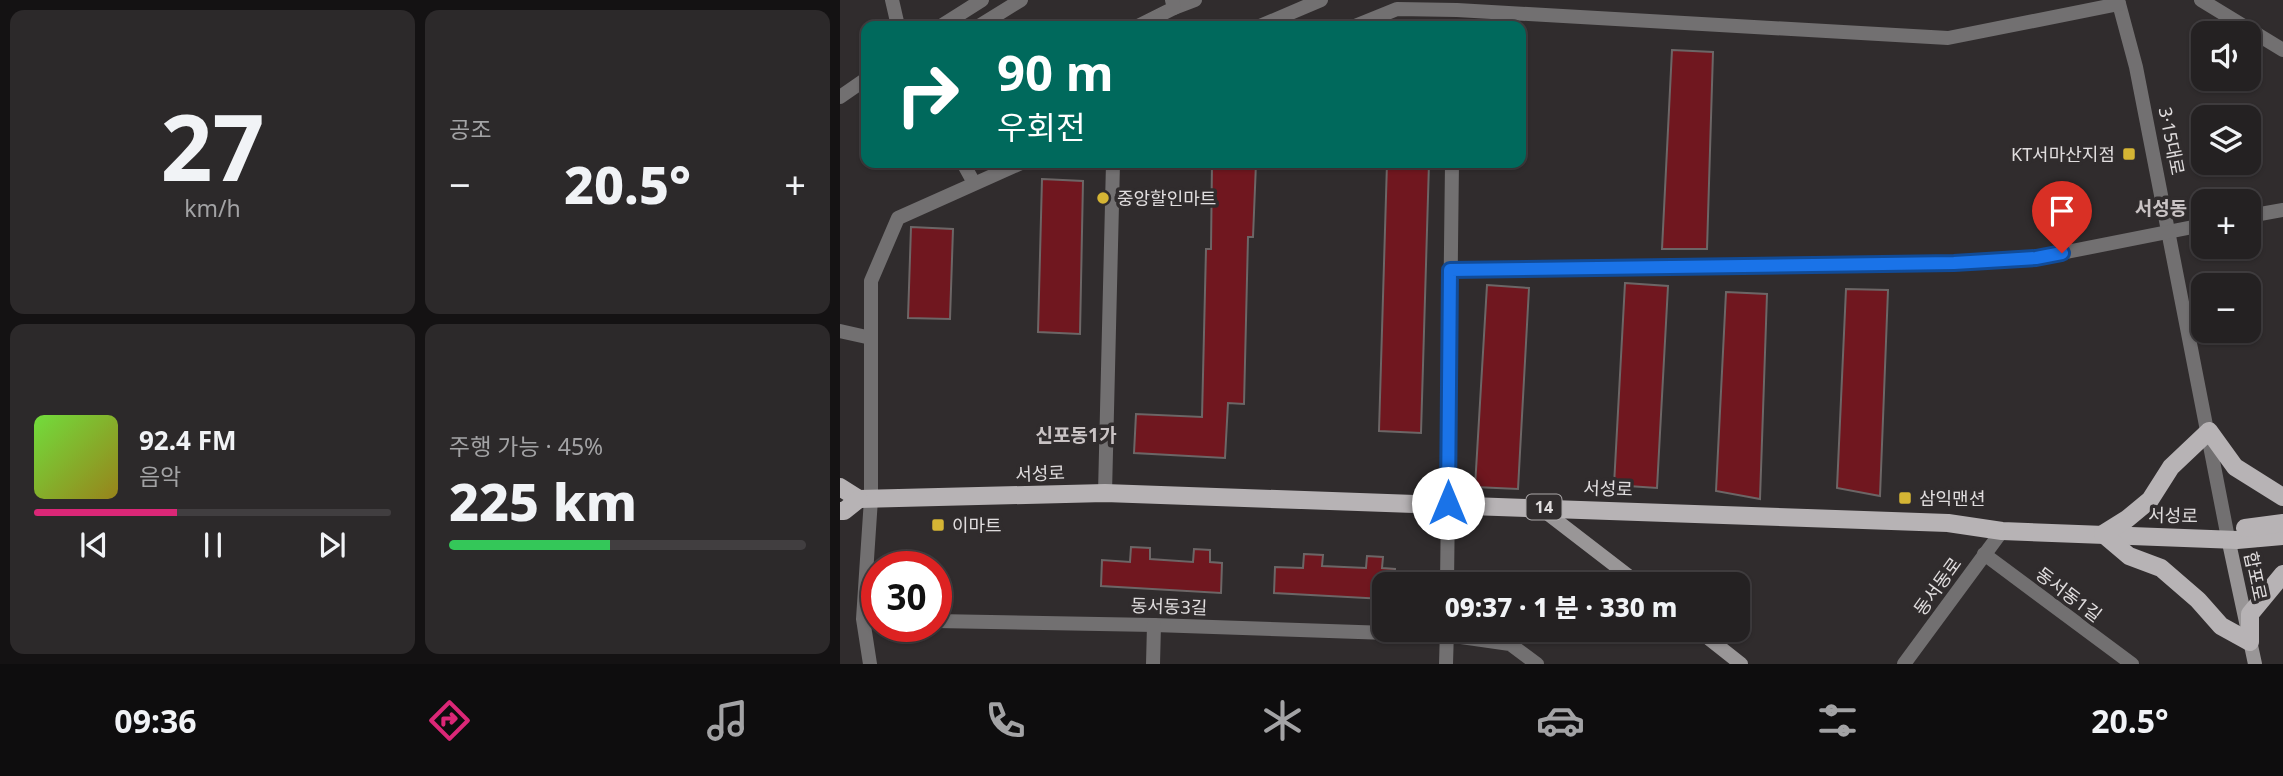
<!DOCTYPE html>
<html lang="ko">
<meta charset="utf-8">
<style>
body{margin:0;font-family:"Noto Sans","Noto Sans KR",sans-serif;background:#2c292a;color:#f1f3f6;height:100vh;display:flex;flex-direction:column;font-size:26px;white-space:nowrap}
*{box-sizing:border-box;margin:0}
p{font-size:23px;color:#a3a3a5}
.icon{flex:none;width:38px;height:38px;fill:none;stroke:currentColor;stroke-width:2;stroke-linecap:round;stroke-linejoin:round}
.map{position:relative;flex:1;overflow:hidden}
.details{display:flex;flex-direction:column;gap:10px;padding:10px;background:#141213;width:840px}
.details>*{flex:none}
.hud{position:absolute;left:21px;top:21px;width:665px;height:147px;border-radius:14px;box-shadow:0 2px 5px #0004,0 0 0 2px #413e40;background:#00695c;color:#fff;overflow:hidden}
.buttons{position:absolute;left:1351px;top:21px;display:grid;gap:14px}
.buttons a{display:grid;place-items:center;width:70px;height:70px;border-radius:14px;background:#242122;box-shadow:0 2px 5px #0004,0 0 0 2px #413e40;font-size:35px}
.speed{position:absolute;left:21px;top:551px;display:flex;gap:14px;font-size:35px;font-weight:700;text-align:center}
.speed>*{display:grid;place-content:center;width:91px;height:91px;border-radius:50%;background:#242122;box-shadow:0 2px 5px #0004,0 0 0 2px #413e40;line-height:1}
.speed .limit{border:10px solid #d22;background:#fff;color:#111}
.pin{position:absolute;display:grid;place-items:center;width:60px;height:60px;color:#fff;margin:-72px -30px;border-radius:50% 50% 50% 0;rotate:-45deg;box-shadow:0 0 7px #0007}
.pin .icon{rotate:45deg}
.me{position:absolute;width:77px;margin:-38px;rotate:0deg;stroke-linejoin:round;filter:drop-shadow(0 0 5px #0008)}
.turn{display:flex;align-items:center;gap:24px;height:147px;padding:0 21px;font-size:32px}
.turn .icon{width:91px;height:91px;stroke-width:2.5}
.turn b{display:block;font-size:49px;line-height:60px}
.big{font-size:52px;font-weight:800;line-height:1.1}
.details .tile{flex:1;display:flex;flex-direction:column;justify-content:center;gap:10px;min-width:0;padding:0 24px;border-radius:14px;background:#2c292a}
.details .dial{align-items:center;gap:0}
.dial b{font-size:91px;line-height:1}
.song{display:flex;align-items:center;gap:21px}
.cover{width:84px;height:84px;border-radius:10px;background:linear-gradient(135deg,hsl(100 70% 55%),hsl(50 70% 35%))}
.played{height:7px;border-radius:4px;background:linear-gradient(90deg,#db2777 40%,#413e40 40%)}
.keys{display:flex;justify-content:space-around;direction:ltr}
.heat{display:flex;justify-content:space-between;align-items:center;font-size:38px;direction:ltr}
.charge{height:10px;border-radius:5px;background:linear-gradient(90deg,#34c759 45%,#413e40 0)}
.details .tiles{flex:1;display:grid;gap:10px;grid-template-columns:repeat(2,1fr)}
.trip{position:absolute;left:532px;top:572px;width:378px;height:70px;border-radius:14px;background:#242122;box-shadow:0 2px 5px #0004,0 0 0 2px #413e40;font-weight:800;line-height:70px;text-align:center}
.menu{display:flex;height:112px;justify-content:space-around;align-items:center;background:#0e0d0e;color:#a3a3a5}
.menu .icon{width:49px;height:49px}
.menu .current{color:#db2777}
.menu b{font-size:32px;color:#f1f3f6}
main{display:flex;flex:1;min-height:0}
.map>svg:first-child{display:block}
</style>
<main>
<section class="details">
<div class="tiles">
<div class="tile dial"><b>27</b><p>km/h</p></div>
<div class="tile"><p>공조</p>
<div class="heat"><a>−</a><b class="big">20.5°</b><a>+</a></div>
</div>
<div class="tile">
<div class="song"><i class="cover"></i><div><b>92.4 FM</b><p>음악</p></div></div>
<div class="played"></div>
<div class="keys"><svg class="icon" aria-label="previous" viewBox="0 0 24 24"><path d="M18 5L8 12l10 7zM5 5v14"/></svg><svg class="icon" aria-label="pause" viewBox="0 0 24 24"><path d="M8 5v14M16 5v14"/></svg><svg class="icon" aria-label="next" viewBox="0 0 24 24"><path d="M6 5l10 7-10 7zM19 5v14"/></svg></div>
</div>
<div class="tile"><p>주행 가능 · 45%</p><b class="big">225 km</b><div class="charge"></div></div>
</div>
</section>
<div class="map">
<svg width="1443" height="664" viewBox="0 0 1443 664">
<rect width="100%" height="100%" fill="#302c2d"/>
<g fill="#70171f" stroke="#6c6666" stroke-width="2">
<path d="M 832,50 L 873,52 L 867,249 L 822,249 Z"/>
<path d="M 372,163 L 416,163 L 413,237 L 408,237 L 404,404 L 388,403 L 385,458 L 294,453 L 296,414 L 362,417 L 366,249 L 371,249 Z"/>
<path d="M 547,163 L 589,163 L 581,433 L 539,431 Z"/>
<path d="M 202,179 L 243,181 L 240,334 L 198,332 Z"/>
<path d="M 71,227 L 113,229 L 110,319 L 68,318 Z"/>
<path d="M 785,283 L 828,286 L 817,488 L 774,485 Z"/>
<path d="M 647,285 L 689,288 L 678,489 L 635,487 Z"/>
<path d="M 1006,289 L 1048,290 L 1040,496 L 997,488 Z"/>
<path d="M 886,292 L 927,294 L 920,499 L 876,491 Z"/>
<path d="M 291,547 L 310,548 L 310,559 L 353,562 L 354,549 L 370,550 L 370,562 L 382,563 L 381,593 L 261,586 L 262,560 L 290,562 Z"/>
<path d="M 464,554 L 483,555 L 482,566 L 526,568 L 527,556 L 543,557 L 542,568 L 555,569 L 554,584 L 544,584 L 544,599 L 434,593 L 435,567 L 463,568 Z"/>
</g>
<g fill="none" stroke-linecap="round" stroke-linejoin="round">
<g stroke="#727071" stroke-width="14">
<path d="M 52,0 L 58,26"/>
<path d="M 1278,0 L 1296,67 L 1388,538"/>
<path d="M 1361,0 L 1443,50"/>
<path d="M 334,8 L 355,0"/>
<path d="M 101,26 L 142,0"/>
<path d="M 139,26 L 181,0"/>
<path d="M 298,26 L 334,8 L 332,0"/>
<path d="M 420,26 L 481,0"/>
<path d="M 515,26 L 557,9 L 617,10 L 1108,38 L 1279,4"/>
<path d="M 0,97 L 26,79"/>
<path d="M 123,163 L 134,183"/>
<path d="M 1409,216 L 1443,210"/>
<path d="M 610,270 L 1113,263 L 1196,258 L 1363,225"/>
<path d="M 0,331 L 31,338"/>
<path d="M 265,493 L 273,163"/>
<path d="M 1144,554 L 1292,664"/>
<path d="M 607,584 L 612,163"/>
<path d="M 96,621 L 314,625 L 607,635 L 670,644 L 697,664"/>
<path d="M 30,664 L 23,619 L 31,499 L 31,281 L 58,218 L 181,163"/>
<path d="M 313,664 L 314,625"/>
<path d="M 606,664 L 607,630"/>
<path d="M 1064,664 L 1162,531"/>
</g>
<g stroke="#999697" stroke-width="14">
<path d="M 699,507 L 799,584"/>
<path d="M 1388,538 L 1415,664"/>
<path d="M 858,630 L 901,664"/>
</g>
<g stroke="#b7b3b5" stroke-width="18">
<path d="M 0,487 L 19,499 L 265,493 L 1108,523 L 1162,531 L 1397,540 L 1443,536"/>
<path d="M 1443,497 L 1395,467 L 1369,431 L 1331,467 L 1310,500 L 1287,519 L 1263,534 L 1289,556 L 1321,568 L 1358,600 L 1381,626 L 1410,642 L 1410,614 L 1443,574"/>
<path d="M 0,511 L 4,511 L 19,499"/>
<path d="M 1405,528 L 1443,523"/>
</g>
</g>
<g fill="none" stroke-linecap="round" stroke-linejoin="round">
<g stroke="#114b97" stroke-width="18">
<path id="route" d="M 608,503 L 610,270 L 1114,263 L 1196,258 L 1222,253"/>
</g>
<use href="#route" stroke="#1a73e8" stroke-width="12"/>
</g>
<g fill="#d5b534" stroke="#302c2d" stroke-width="2.5">
<rect x="1282" y="147" width="14" height="14" rx="3.5"/>
<circle cx="263" cy="198" r="7"/>
<rect x="1058" y="491" width="14" height="14" rx="3.5"/>
<rect x="91" y="518" width="14" height="14" rx="3.5"/>
</g>
<g text-anchor="middle" dominant-baseline="central" stroke-width="7" stroke-linejoin="round" paint-order="stroke">
<rect fill="#302c2d" stroke="#aba8a9" stroke-width="2" x="686.5" y="494.5" width="35" height="25" rx="5"/>
<g font-size="16" font-weight="bold" fill="#e0ddde">
<text x="704" y="507">14</text>
</g>
<g font-size="18" fill="#e0ddde" stroke="#302c2d">
<text transform="translate(1332 141) rotate(79)">3·15대로</text>
<text transform="translate(200 473) rotate(-2)">서성로</text>
<text transform="translate(768 488) rotate(2)">서성로</text>
<text transform="translate(1333 515) rotate(1)">서성로</text>
<text transform="translate(1416 576) rotate(78)">합포로</text>
<text transform="translate(1097 586) rotate(-54)">동서동로</text>
<text transform="translate(1229 594) rotate(37)">동서동1길</text>
<text transform="translate(329 606) rotate(2)">동서동3길</text>
</g>
<g font-size="18" fill="#e0ddde" stroke="#302c2d" text-anchor="start">
<text x="1275" y="154" text-anchor="end">KT서마산지점</text>
<text x="277" y="198">중앙할인마트</text>
<text x="1079" y="498">삼익맨션</text>
<text x="112" y="525">이마트</text>
</g>
<g font-size="19" font-weight="bold" fill="#c9c3c4" stroke="#302c2d">
<text x="1321" y="208">서성동</text>
<text x="236" y="435">신포동1가</text>
</g>
</g>
</svg>
<div class="buttons">
<a><svg class="icon" aria-label="sound" viewBox="0 0 24 24"><path d="M4 9h4l5-4v14l-5-4H4zM17 9q2 3 0 6"/></svg></a>
<a><svg class="icon" aria-label="layers" viewBox="0 0 24 24"><path d="M12 4l9 5-9 5-9-5zM3 14l9 5 9-5"/></svg></a>
<a>+</a>
<a>−</a>
</div>
<div class="speed"><div class="limit">30</div></div>
<div class="pin" style="left:1222px;top:253px;background:#d93025"><svg class="icon" aria-label="arrive" viewBox="0 0 24 24"><path d="M6 21V4h12l-3 4 3 4H6"/></svg></div>
<svg class="me" style="left:608px;top:503px" viewBox="-20 -20 40 40"><circle r="19" fill="#fff"/><path d="M0-13L10 11 0 6-10 11z" fill="#1a73e8"/></svg>
<div class="trip">09:37 · 1 분 · 330 m</div>
<div class="hud">
<div class="turn"><svg class="icon" aria-label="right" viewBox="0 0 24 24"><path d="M7 20v-9h11M14 6l5 5-5 5"/></svg><div><b>90 m</b>우회전</div></div>
</div>
</div>
</main>
<nav class="menu">
<b>09:36</b>
<svg class="icon current" aria-label="directions" viewBox="0 0 24 24"><path d="M12 3l9 9-9 9-9-9zM9 14v-3h6M13 9l2 2-2 2"/></svg>
<svg class="icon" aria-label="music" viewBox="0 0 24 24"><path d="M9 18V5l10-2v13"/><circle cx="6" cy="18" r="3"/><circle cx="16" cy="16" r="3"/></svg>
<svg class="icon" aria-label="phone" viewBox="0 0 24 24"><path d="M5 4h4l2 5-3 2q2 4 5 5l2-3 5 2v4C11 20 4 13 5 4z"/></svg>
<svg class="icon" aria-label="climate" viewBox="0 0 24 24"><path d="M12 3v18M4 7l16 10M4 17L20 7"/></svg>
<svg class="icon" aria-label="car" viewBox="0 0 24 24"><path d="M5 17H2v-5l4-1 3-4h7l3 4 3 1v5h-3M9 17h6M6 11h13"/><circle cx="7" cy="17" r="2"/><circle cx="17" cy="17" r="2"/></svg>
<svg class="icon" aria-label="filters" viewBox="0 0 24 24"><path d="M4 7h16M4 17h16"/><circle cx="9" cy="7" r="2"/><circle cx="15" cy="17" r="2"/></svg>
<b>20.5°</b>
</nav>
